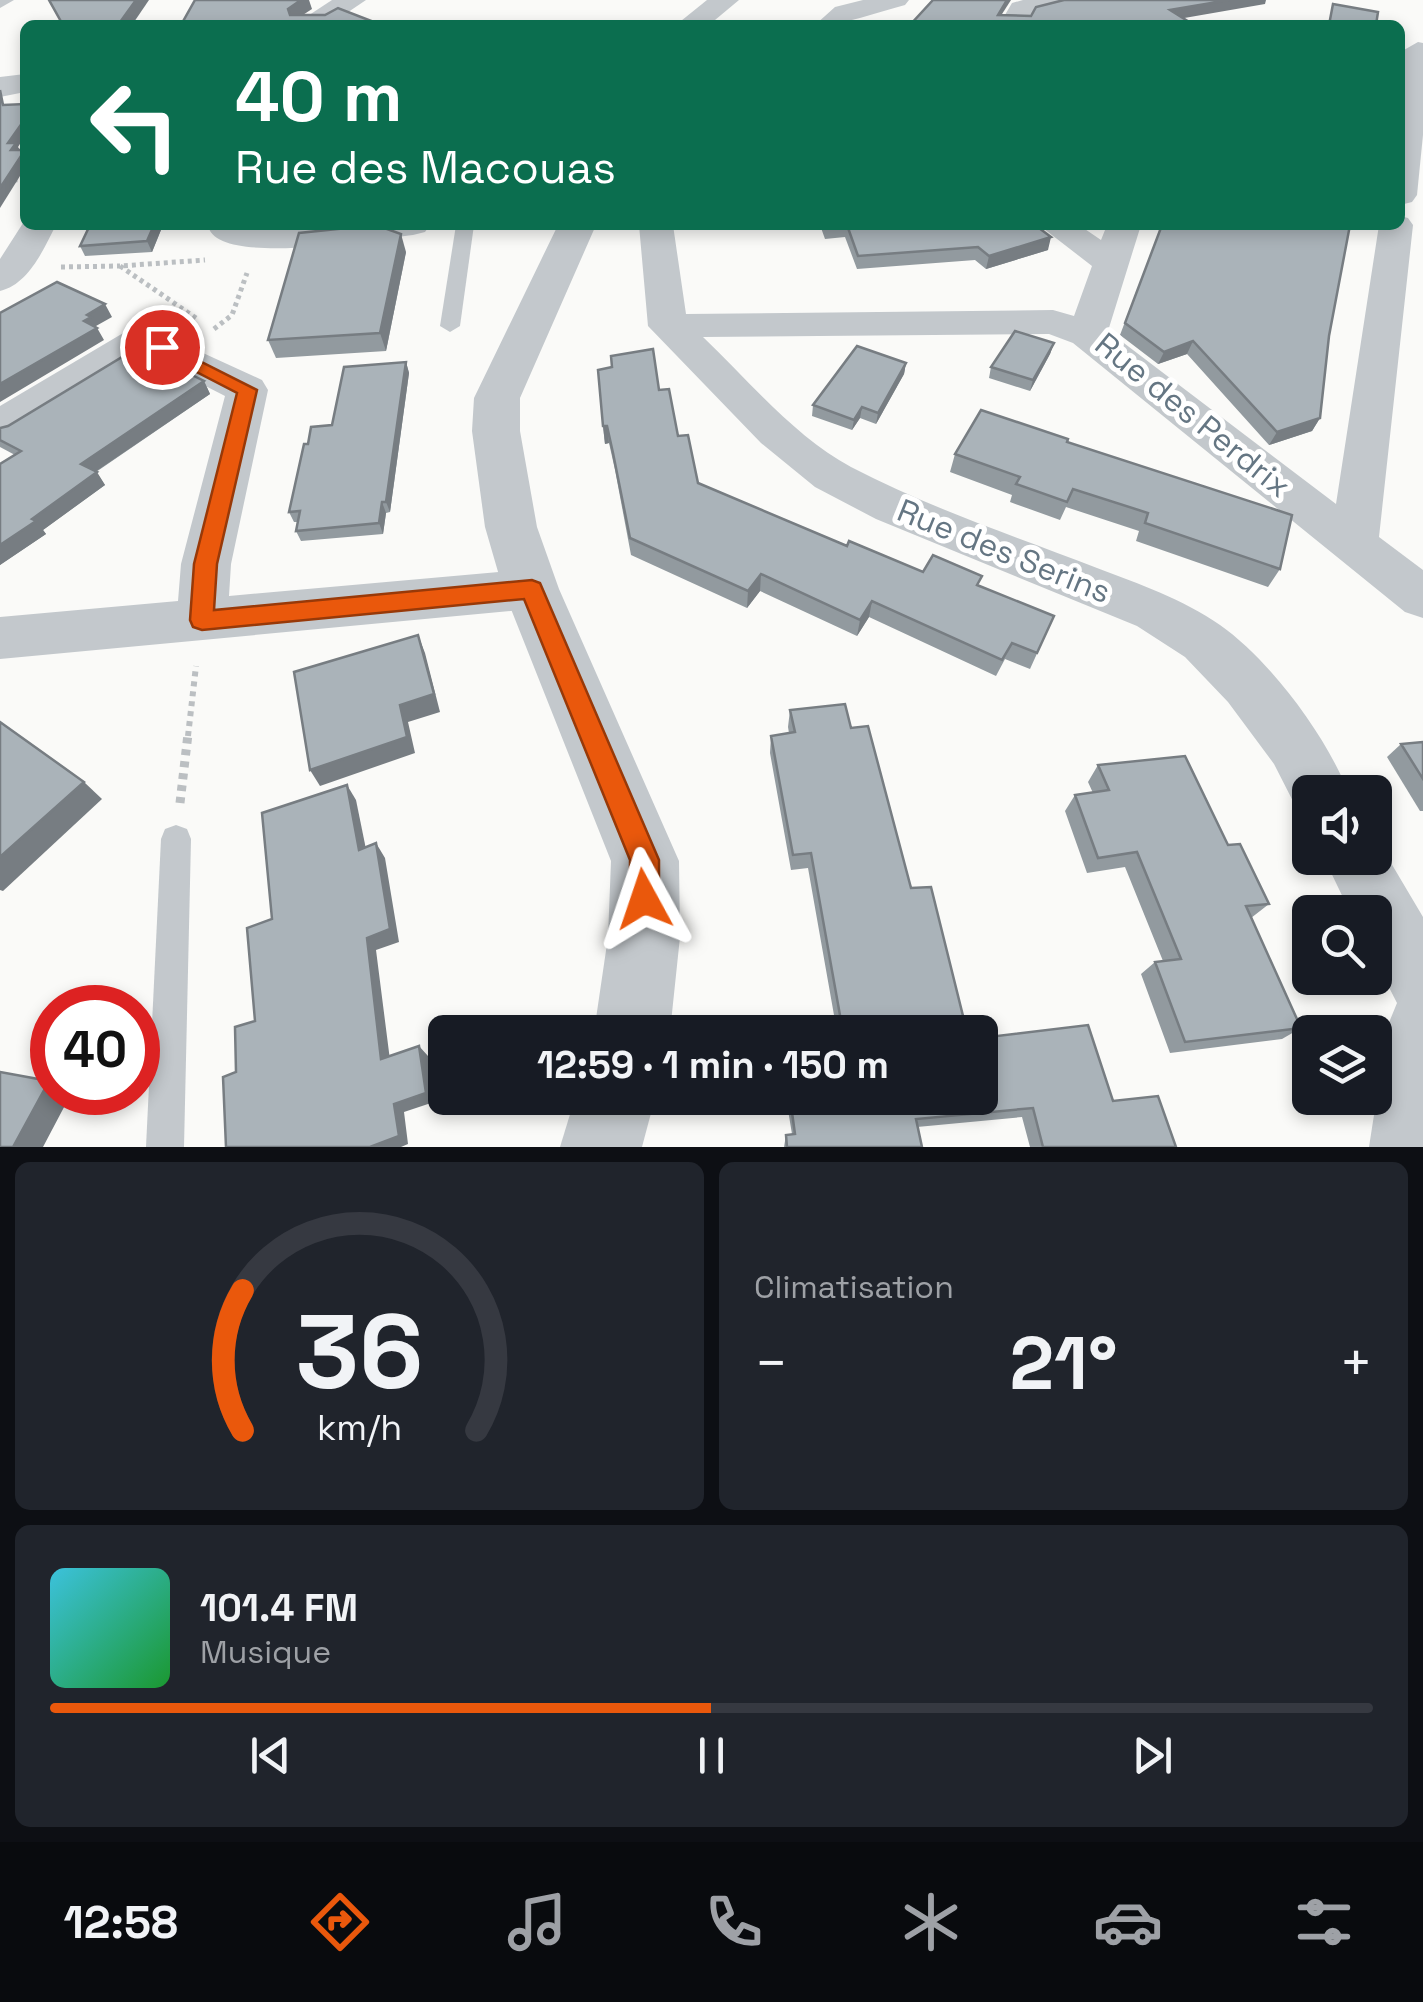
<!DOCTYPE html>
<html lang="fr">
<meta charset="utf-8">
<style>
body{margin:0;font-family:"Space Grotesk",sans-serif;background:#20242c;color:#f1f3f6;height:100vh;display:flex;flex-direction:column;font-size:38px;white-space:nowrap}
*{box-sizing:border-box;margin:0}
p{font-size:32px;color:#9ea1a6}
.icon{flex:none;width:55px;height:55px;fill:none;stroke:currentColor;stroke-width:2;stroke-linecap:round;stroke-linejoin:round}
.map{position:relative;height:1147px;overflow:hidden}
.sheet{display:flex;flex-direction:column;gap:15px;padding:15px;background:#0d0f14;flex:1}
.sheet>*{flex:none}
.banner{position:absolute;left:20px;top:20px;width:1385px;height:210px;border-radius:15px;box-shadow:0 5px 15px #0003;background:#0b6e4f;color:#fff;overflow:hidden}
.tools{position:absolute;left:1292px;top:775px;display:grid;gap:20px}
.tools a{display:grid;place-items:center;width:100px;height:100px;border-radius:15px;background:#171b24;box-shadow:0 5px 15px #0003;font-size:50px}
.speed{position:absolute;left:30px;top:985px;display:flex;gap:20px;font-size:50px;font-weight:700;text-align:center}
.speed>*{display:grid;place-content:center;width:130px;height:130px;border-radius:50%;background:#171b24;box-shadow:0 5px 15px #0003;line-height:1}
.speed .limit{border:15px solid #d22;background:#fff;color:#111}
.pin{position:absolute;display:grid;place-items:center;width:85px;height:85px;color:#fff;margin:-42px;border:5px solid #fff;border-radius:50%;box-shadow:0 2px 10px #0007}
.me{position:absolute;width:110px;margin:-55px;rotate:355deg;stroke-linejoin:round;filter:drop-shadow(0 0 8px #0008)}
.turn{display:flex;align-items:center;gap:35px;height:210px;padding:0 50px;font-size:45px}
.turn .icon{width:130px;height:130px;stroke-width:2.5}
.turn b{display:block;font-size:70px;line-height:85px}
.big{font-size:75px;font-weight:800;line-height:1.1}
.sheet .card{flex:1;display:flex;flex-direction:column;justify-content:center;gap:15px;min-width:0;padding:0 35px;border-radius:15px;background:#20242c}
.sheet .dial{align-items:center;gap:0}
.dial svg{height:260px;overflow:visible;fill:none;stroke:#363941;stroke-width:7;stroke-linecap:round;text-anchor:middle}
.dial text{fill:#f1f3f6;stroke:none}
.song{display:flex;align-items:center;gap:30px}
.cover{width:120px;height:120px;border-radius:15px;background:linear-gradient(135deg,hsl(190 70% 55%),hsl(130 70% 35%))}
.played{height:10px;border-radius:5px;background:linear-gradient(90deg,#ea580c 50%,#363941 50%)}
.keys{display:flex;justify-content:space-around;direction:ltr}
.heat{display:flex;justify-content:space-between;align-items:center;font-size:55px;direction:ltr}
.sheet .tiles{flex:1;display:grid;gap:15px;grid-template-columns:1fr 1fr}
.card:last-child{grid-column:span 2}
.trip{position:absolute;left:428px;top:1015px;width:570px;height:100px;border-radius:15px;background:#171b24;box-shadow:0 5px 15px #0003;font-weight:800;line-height:100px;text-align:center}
.dock{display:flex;height:160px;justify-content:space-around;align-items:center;background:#090b0e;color:#9ea1a6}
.dock .icon{width:70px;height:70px}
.dock .on{color:#ea580c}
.dock b{font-size:45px;color:#f1f3f6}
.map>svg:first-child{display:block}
</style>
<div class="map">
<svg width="1423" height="1147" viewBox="0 0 1423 1147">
<rect width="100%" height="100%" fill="#fafaf8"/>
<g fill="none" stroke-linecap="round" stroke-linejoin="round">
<path stroke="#bbbfc2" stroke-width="4" stroke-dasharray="2.5 2.5" stroke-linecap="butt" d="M 0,181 L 25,180"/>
<g stroke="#bbbfc2" stroke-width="5" stroke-dasharray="4 4" stroke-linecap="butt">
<path d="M 61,267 L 120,266"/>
<path d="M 196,318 L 120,266 L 205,260"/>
<path d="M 214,329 L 232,315 L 247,273"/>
</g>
<path stroke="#bbbfc2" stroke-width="6" stroke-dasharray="5 5" stroke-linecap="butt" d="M 188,736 L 196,666"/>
<path stroke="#bbbfc2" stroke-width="9" stroke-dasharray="6 6" stroke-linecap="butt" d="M 180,803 L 188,734"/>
<g fill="#c3c8cc" fill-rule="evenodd">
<path d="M 456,225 L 474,225 L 460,326 L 450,332 L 440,326 Z"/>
<path d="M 176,825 L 187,829 L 191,839 L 184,1147 L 146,1147 L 161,839 L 165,829 Z"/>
</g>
<g fill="#c3c8cc" fill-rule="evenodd">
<path d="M 0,0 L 14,0 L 0,8 Z"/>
<path d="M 863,0 L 909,0 L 905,5 C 874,13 846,25 815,25 L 835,7 Z"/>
<path d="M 1023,0 L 1073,0 L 1069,5 L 1031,14 L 1025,25 L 999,25 L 1012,3 Z"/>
<path d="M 1418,42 L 1423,43 L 1423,135 L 1417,195 L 1412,202 L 1400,205 L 1400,80 L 1404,50 Z"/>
<path d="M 1400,216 L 1408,218 L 1413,225 L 1379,537 L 1423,570 L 1423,618 L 1405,612 L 1073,343 L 1049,334 L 703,337 C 749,381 795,437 851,467 C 929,508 1015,536 1097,568 C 1139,584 1183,599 1220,625 C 1270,660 1327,737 1348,792 L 1310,792 L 1310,816 L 1298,811 L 1274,764 L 1228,702 L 1185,657 L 1137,626 L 876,519 L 815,487 L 761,443 L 648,326 L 639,225 L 673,225 L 686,314 L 1053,310 L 1074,316 L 1092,266 L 1039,225 L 1079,225 L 1101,240 L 1107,225 L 1141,225 L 1108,331 L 1336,504 L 1379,225 L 1400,225 Z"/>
<path d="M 25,220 L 25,225 L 56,225 C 43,250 29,284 0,291 L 0,259 Z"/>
<path d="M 208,225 L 260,228 L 430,225 L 425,232 L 413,235 C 377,239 214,268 208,225 Z"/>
<path d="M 144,326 L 262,380 L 268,390 L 231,564 L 229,596 L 531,569 L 549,575 L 556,589 L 549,603 L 531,609 L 0,659 L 0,617 L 178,601 L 181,564 L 225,396 L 145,355 L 15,435 L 0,440 L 0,406 L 130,329 Z"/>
<path d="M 1375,836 L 1423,917 L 1423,1147 L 1369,1147 L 1388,1025 L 1397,1003 L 1375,960 L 1375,912 L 1350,912 L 1324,858 L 1375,858 Z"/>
</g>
<g fill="#c3c8cc" fill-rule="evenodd">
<path d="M 332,0 L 366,0 L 329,25 L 294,25 Z"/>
<path d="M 707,0 L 739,0 L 709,25 L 676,25 Z"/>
<path d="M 25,74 L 25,92 L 0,97 L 0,77 Z"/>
<path d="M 558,225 L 596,225 L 520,398 L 520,431 L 537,527 L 559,589 L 679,861 L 680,937 L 670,1032 L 594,1032 L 608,937 L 611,861 L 503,589 L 485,527 L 472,431 L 474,398 Z"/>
<path d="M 575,1098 L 655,1098 L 642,1147 L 560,1147 Z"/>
</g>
</g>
<g fill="#929a9f">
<path d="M 90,225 L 163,225 L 152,252 L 85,256 L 80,246 Z"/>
<path d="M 820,225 L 1035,225 L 1048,250 L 986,269 L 975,260 L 857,269 L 845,237 L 825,239 Z"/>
<path d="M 1162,225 L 1329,336 L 1320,418 L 1312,431 L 1269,445 L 1187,354 L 1158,364 L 1120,335 Z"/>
<path d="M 406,252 L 386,351 L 276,358 L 268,340 Z"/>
<path d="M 1054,343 L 1050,354 L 1030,391 L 989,378 L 991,367 Z"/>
<path d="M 406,362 L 409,373 L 390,512 L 386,513 L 383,534 L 301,541 L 296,531 L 298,522 L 294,522 L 289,512 L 308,444 L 332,425 Z"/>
<path d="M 906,363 L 904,374 L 876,424 L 860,418 L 852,430 L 812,416 L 813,405 Z"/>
<path d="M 204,381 L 210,394 L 96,472 L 105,485 L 43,530 L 46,534 L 0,565 L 0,464 L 15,455 L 0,447 L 0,428 Z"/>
<path d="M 659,390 L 698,483 L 847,546 L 923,572 L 979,586 L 1054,616 L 1030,669 L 1005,659 L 996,676 L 869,617 L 857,636 L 760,591 L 747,608 L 631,555 L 615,470 L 609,443 L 605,444 L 603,426 Z"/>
<path d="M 1067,442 L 1280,569 L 1268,587 L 1136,541 L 1139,531 L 1066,507 L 1060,520 L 1010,502 L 1012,495 L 950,472 L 955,454 Z"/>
<path d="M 790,710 L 851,728 L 967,1032 L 978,1032 L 837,1032 L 808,868 L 791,870 L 770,753 L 771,736 L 789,733 L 788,727 Z"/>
<path d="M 1423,742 L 1423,811 L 1420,811 L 1387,757 L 1401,744 Z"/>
<path d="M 1098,765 L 1228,845 L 1269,904 L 1251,918 L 1301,1028 L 1282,1039 L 1170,1053 L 1141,974 L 1155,962 L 1163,961 L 1125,867 L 1087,873 L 1065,811 L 1075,795 L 1093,793 L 1088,782 Z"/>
<path d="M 786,1098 L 980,1098 L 1113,1101 L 1176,1147 L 1030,1147 L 1022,1117 L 917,1127 L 922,1147 L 784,1147 L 786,1135 L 792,1134 Z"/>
</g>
<g fill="#777d82">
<path d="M 136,0 L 149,0 L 132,25 L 118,25 Z"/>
<path d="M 301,0 L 309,0 L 312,9 L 292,22 L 288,9 Z"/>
<path d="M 1007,0 L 1011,0 L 995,25 L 998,15 Z"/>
<path d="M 1229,0 L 1266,0 L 1265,4 L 1167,21 L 1170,10 Z"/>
<path d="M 25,119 L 25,136 L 18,147 L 22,153 L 17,160 L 8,143 Z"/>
<path d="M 25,150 L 25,168 L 0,208 L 0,188 Z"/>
<path d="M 154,225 L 163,225 L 152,252 L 147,241 Z"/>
<path d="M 401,234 L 406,252 L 386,351 L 380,333 Z"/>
<path d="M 1051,237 L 1048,250 L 986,269 L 989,256 Z"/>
<path d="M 105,304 L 112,317 L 96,326 L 104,340 L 0,402 L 0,384 L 84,321 L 87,315 Z"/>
<path d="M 1193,341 L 1187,354 L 1158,364 L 1164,352 Z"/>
<path d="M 1054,343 L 1050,354 L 1030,391 L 1033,380 Z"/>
<path d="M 406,362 L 409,373 L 390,512 L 386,502 Z"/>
<path d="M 906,363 L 904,374 L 876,424 L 878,413 Z"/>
<path d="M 204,381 L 210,394 L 89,476 L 81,464 Z"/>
<path d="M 862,407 L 860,418 L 852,430 L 854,420 Z"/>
<path d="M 1320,418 L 1312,431 L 1269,445 L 1277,432 Z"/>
<path d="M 603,426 L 607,426 L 609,443 L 605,444 Z"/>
<path d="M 97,472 L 105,485 L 43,530 L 46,534 L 0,565 L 0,545 L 32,519 Z"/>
<path d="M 382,502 L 386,513 L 383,534 L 379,523 Z"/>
<path d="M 761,574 L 760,591 L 747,608 L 748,591 Z"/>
<path d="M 872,601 L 869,617 L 857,636 L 860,620 Z"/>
<path d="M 418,635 L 425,653 L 440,712 L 408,722 L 415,753 L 320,786 L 310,770 L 400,705 Z"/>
<path d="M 84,782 L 102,799 L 3,891 L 0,890 L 0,857 Z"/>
<path d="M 347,785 L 356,800 L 369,864 L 359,850 Z"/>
<path d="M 376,843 L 385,858 L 399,942 L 376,950 L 391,1068 L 381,1059 L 367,938 Z"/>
<path d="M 419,1046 L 428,1056 L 434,1102 L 404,1112 L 408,1144 L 401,1147 L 370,1147 L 394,1104 Z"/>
<path d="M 49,1081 L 52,1083 L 52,1092 L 72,1092 L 43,1147 L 13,1147 Z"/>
</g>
<g fill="#aab3b9" stroke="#777d82" stroke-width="2.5">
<path d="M 49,0 L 136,0 L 118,25 L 63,25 Z"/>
<path d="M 195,0 L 301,0 L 288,9 L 290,15 L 325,15 L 338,8 L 379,24 L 181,25 Z"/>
<path d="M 933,0 L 1007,0 L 998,15 L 1031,16 L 1036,7 L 1064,0 L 1229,0 L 1170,10 L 1194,25 L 910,25 Z"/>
<path d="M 1333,4 L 1378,12 L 1376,25 L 1329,25 Z"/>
<path d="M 0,90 L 3,105 L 25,104 L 25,119 L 8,143 L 16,143 L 11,150 L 25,150 L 0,188 Z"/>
<path d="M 90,225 L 154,225 L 147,241 L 80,246 Z"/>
<path d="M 376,225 L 401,234 L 380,333 L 268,340 L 299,233 Z"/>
<path d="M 847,225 L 1035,225 L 1051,237 L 989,256 L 978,247 L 858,256 Z"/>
<path d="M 1162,225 L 1350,225 L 1329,336 L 1320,418 L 1277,432 L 1193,341 L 1164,352 L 1125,323 Z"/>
<path d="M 57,282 L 105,304 L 87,315 L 91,317 L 84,321 L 97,328 L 0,384 L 0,313 Z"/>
<path d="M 1015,331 L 1054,343 L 1033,380 L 991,367 Z"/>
<path d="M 857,346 L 906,363 L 878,413 L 862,407 L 854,420 L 813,405 Z"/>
<path d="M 137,348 L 204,381 L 81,464 L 97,472 L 32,519 L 36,521 L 0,545 L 0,464 L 21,451 L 0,440 L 0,428 L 8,426 Z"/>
<path d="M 653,349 L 659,390 L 669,389 L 678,436 L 688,435 L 698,483 L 847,546 L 849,541 L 923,572 L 933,555 L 982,576 L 977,585 L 1054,616 L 1037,653 L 1012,643 L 1002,660 L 872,601 L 860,620 L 761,574 L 748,591 L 630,538 L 613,453 L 607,426 L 603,426 L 598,370 L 612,367 L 611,356 Z"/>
<path d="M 406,362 L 386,502 L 382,502 L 379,523 L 296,531 L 300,511 L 289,512 L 304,444 L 308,444 L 311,427 L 332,425 L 344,367 Z"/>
<path d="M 981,410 L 1068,439 L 1067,442 L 1292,515 L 1280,569 L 1145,523 L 1148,513 L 1073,489 L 1067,502 L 1016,484 L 1020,477 L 955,454 Z"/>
<path d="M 418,635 L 434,694 L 400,705 L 407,737 L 310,770 L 294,672 Z"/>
<path d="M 845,704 L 851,728 L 868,726 L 911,888 L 931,887 L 967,1032 L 978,1031 L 978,1032 L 843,1032 L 811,853 L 793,855 L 771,736 L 795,732 L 790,710 Z"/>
<path d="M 0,722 L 84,782 L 0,857 Z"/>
<path d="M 1423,742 L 1423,779 L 1401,744 Z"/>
<path d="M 1185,756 L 1228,845 L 1240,844 L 1269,904 L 1246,906 L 1301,1028 L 1185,1042 L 1155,962 L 1181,959 L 1137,852 L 1098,858 L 1075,795 L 1109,790 L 1098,765 Z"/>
<path d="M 347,785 L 359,850 L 376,843 L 390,929 L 367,938 L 381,1059 L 419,1046 L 426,1093 L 394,1104 L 399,1136 L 370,1147 L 226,1147 L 223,1077 L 236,1072 L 235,1027 L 255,1021 L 247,928 L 272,919 L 262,813 Z"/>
<path d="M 1088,1025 L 1113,1101 L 1158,1096 L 1176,1147 L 1043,1147 L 1033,1108 L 916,1119 L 922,1147 L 787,1147 L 786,1135 L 795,1134 L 790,1098 L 980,1098 L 980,1038 Z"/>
<path d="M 0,1072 L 49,1081 L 13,1147 L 0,1147 Z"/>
</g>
<path fill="#ea580c" stroke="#983908" stroke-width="2.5" d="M 162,342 L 257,390 L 217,564 L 214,610 L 532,580 L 540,583 L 659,860 L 659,899 L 655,909 L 644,913 L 634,909 L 630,899 L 630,860 L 524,599 L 202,630 L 193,627 L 190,620 L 194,564 L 237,393 L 156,351 L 156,343 Z"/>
<g text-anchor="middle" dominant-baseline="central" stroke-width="10" stroke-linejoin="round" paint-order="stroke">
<g font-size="32" fill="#657683" stroke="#fff">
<text transform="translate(1193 415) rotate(39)">Rue des Perdrix</text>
<text transform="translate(1004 551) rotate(22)">Rue des Serins</text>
</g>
</g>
</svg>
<div class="tools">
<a><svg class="icon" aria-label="sound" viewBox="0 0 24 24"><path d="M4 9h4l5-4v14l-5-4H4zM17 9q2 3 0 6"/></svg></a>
<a><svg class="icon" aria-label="search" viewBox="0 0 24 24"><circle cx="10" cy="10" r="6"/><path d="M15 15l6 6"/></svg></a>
<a><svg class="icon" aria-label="layers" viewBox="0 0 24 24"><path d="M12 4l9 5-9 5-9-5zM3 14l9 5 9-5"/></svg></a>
</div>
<div class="speed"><div class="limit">40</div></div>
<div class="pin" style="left:162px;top:347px;background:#d93025"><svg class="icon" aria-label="arrive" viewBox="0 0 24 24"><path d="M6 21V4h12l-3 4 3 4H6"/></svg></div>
<svg class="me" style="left:644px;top:899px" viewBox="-20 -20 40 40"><path d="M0-17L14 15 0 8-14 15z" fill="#ea580c" stroke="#fff" stroke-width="4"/></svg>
<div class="trip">12:59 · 1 min · 150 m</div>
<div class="banner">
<div class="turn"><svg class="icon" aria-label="left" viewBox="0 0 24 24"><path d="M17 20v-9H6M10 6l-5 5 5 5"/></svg><div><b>40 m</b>Rue des Macouas</div></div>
</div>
</div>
<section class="sheet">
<div class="tiles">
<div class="card dial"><svg viewBox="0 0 100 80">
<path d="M14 69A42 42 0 1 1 86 69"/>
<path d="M14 69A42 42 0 0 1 14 26" stroke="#ea580c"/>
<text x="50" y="56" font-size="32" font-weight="700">36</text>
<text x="50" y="72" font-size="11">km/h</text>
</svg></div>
<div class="card"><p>Climatisation</p>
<div class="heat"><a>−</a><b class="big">21°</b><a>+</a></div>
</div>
<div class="card">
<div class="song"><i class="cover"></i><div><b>101.4 FM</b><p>Musique</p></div></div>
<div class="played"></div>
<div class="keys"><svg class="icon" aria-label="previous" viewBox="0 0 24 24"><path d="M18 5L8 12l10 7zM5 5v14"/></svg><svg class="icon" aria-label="pause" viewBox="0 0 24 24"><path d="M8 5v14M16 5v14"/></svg><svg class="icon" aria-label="next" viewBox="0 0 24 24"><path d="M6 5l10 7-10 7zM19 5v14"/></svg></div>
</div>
</div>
</section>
<nav class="dock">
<b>12:58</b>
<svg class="icon on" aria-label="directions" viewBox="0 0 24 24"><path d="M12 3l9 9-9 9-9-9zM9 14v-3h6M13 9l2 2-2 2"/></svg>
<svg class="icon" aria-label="music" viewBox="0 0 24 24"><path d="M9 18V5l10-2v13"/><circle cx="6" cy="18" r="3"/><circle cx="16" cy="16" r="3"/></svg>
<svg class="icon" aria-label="phone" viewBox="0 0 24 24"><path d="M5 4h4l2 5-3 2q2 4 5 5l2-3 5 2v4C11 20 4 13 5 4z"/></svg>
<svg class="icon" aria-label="climate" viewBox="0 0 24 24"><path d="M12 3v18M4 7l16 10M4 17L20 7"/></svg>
<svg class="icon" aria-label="car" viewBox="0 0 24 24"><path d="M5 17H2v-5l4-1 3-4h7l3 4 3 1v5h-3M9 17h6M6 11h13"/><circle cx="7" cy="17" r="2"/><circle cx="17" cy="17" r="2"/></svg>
<svg class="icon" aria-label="filters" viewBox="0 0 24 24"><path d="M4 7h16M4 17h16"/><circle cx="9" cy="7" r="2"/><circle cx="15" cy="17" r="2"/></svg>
</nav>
